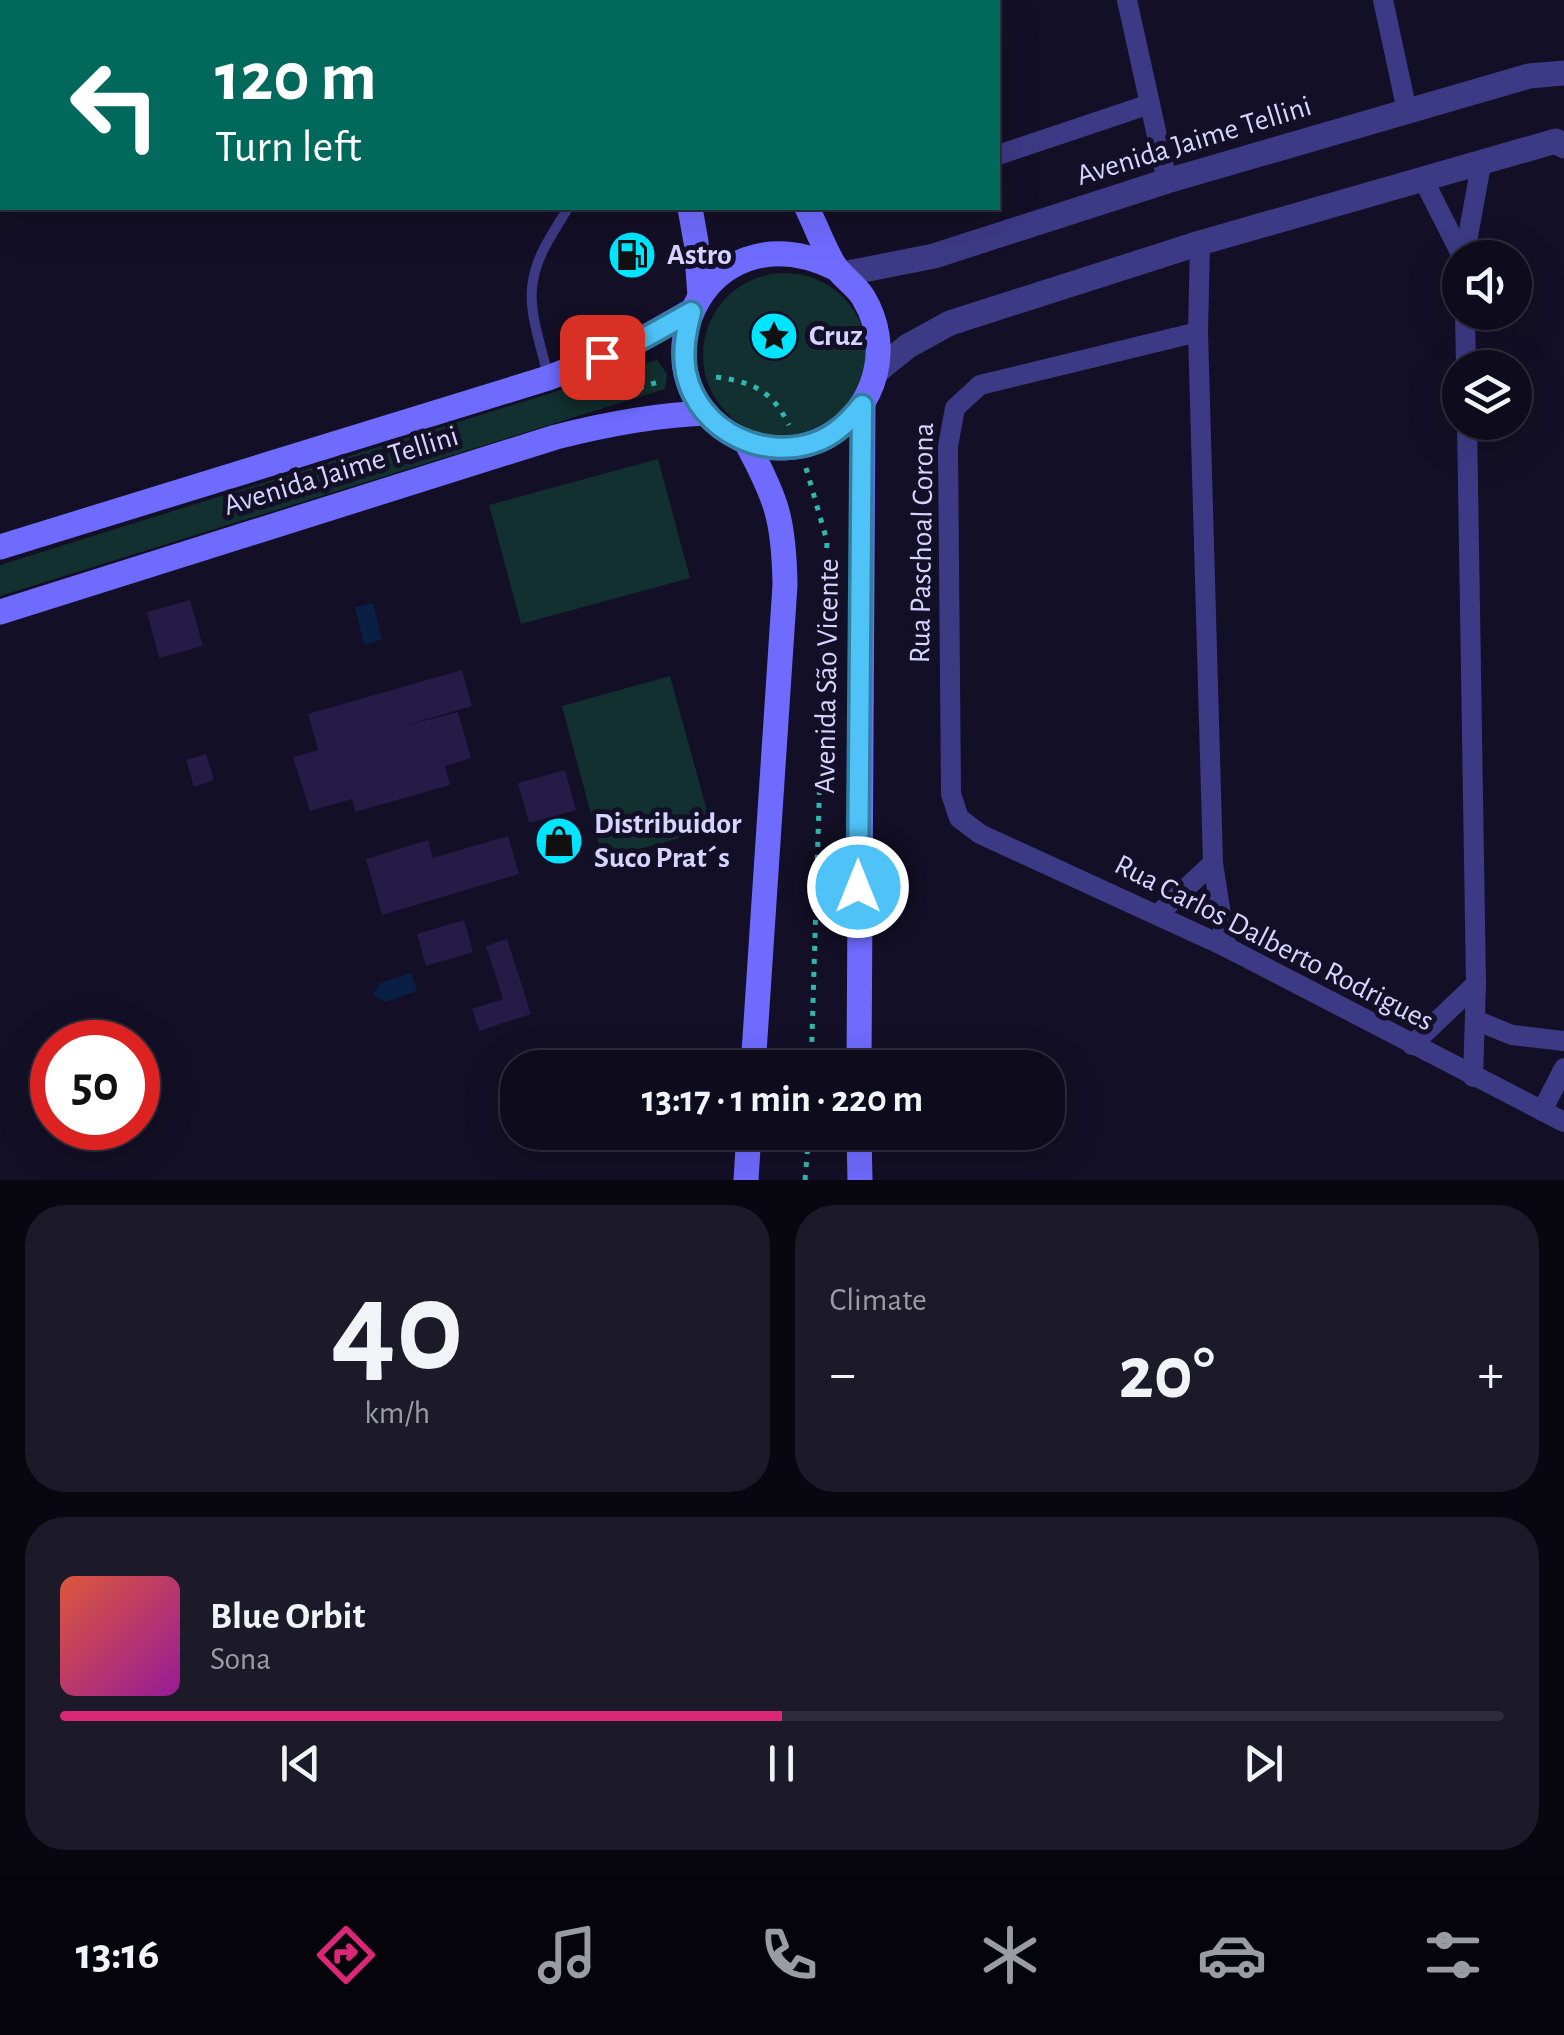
<!DOCTYPE html>
<meta charset="utf-8">
<style>
body{margin:0;font-family:"Alegreya Sans",sans-serif;background:#1c1929;color:#f1f3f6;height:100vh;display:flex;flex-direction:column;font-size:38px;white-space:nowrap}
*{box-sizing:border-box;margin:0}
p{font-size:32px;color:#9b9ba3}
.icon{flex:none;width:55px;height:55px;fill:none;stroke:currentColor;stroke-width:2;stroke-linecap:round;stroke-linejoin:round}
.map{position:relative;height:1180px;overflow:hidden}
.sheet{display:flex;flex-direction:column;gap:25px;padding:25px;background:#08060f;flex:1}
.sheet>*{flex:none}
.hud{position:absolute;left:0px;top:0px;width:1000px;height:210px;box-shadow:0 10px 40px #0002,0 0 0 2px #2e2b3b;background:#00695c;color:#fff;overflow:hidden}
.controls{position:absolute;left:1442px;top:240px;display:grid;gap:20px}
.controls a{display:grid;place-items:center;width:90px;height:90px;border-radius:50%;background:#0e0b1c;box-shadow:0 10px 40px #0002,0 0 0 2px #2e2b3b;font-size:50px}
.speed{position:absolute;left:30px;top:1020px;display:flex;gap:20px;font-size:50px;font-weight:700;text-align:center}
.speed>*{display:grid;place-content:center;width:130px;height:130px;border-radius:50%;background:#0e0b1c;box-shadow:0 10px 40px #0002,0 0 0 2px #2e2b3b;line-height:1}
.speed .limit{border:15px solid #d22;background:#fff;color:#111}
.pin{position:absolute;display:grid;place-items:center;width:85px;height:85px;color:#fff;margin:-42px;border-radius:20px;box-shadow:0 5px 15px #0006}
.me{position:absolute;width:110px;margin:-55px;rotate:0deg;stroke-linejoin:round;filter:drop-shadow(0 0 8px #0008)}
.turn{display:flex;align-items:center;gap:35px;height:210px;padding:0 50px;font-size:45px}
.turn .icon{width:130px;height:130px;stroke-width:2.5}
.turn b{display:block;font-size:70px;line-height:85px}
.big{font-size:75px;font-weight:600;line-height:1.1}
.sheet .widget{flex:1;display:flex;flex-direction:column;justify-content:center;gap:15px;min-width:0;padding:0 35px;border-radius:40px;background:#1c1929}
.sheet .dial{align-items:center;gap:0}
.dial b{font-size:130px;line-height:1}
.song{display:flex;align-items:center;gap:30px}
.cover{width:120px;height:120px;border-radius:15px;background:linear-gradient(135deg,hsl(10 70% 55%),hsl(300 70% 35%))}
.played{height:10px;border-radius:5px;background:linear-gradient(90deg,#db2777 50%,#2e2b3b 50%)}
.keys{display:flex;justify-content:space-around;direction:ltr}
.heat{display:flex;justify-content:space-between;align-items:center;font-size:55px;direction:ltr}
.sheet .tiles{flex:1;display:grid;gap:25px;grid-template-columns:1fr 1fr}
.widget:last-child{grid-column:span 2}
.trip{position:absolute;left:500px;top:1050px;width:565px;height:100px;border-radius:40px;background:#0e0b1c;box-shadow:0 10px 40px #0002,0 0 0 2px #2e2b3b;font-weight:600;line-height:100px;text-align:center}
.menu{display:flex;height:160px;justify-content:space-around;align-items:center;background:#06040b;color:#9b9ba3}
.menu .icon{width:70px;height:70px}
.menu .selected{color:#db2777}
.menu b{font-size:45px;color:#f1f3f6}
.map>svg:first-child{display:block}
</style>
<div class="map">
<svg width="1564" height="1180" viewBox="0 0 1564 1180">
<rect width="100%" height="100%" fill="#130f26"/>
<g fill="#12302f">
<circle cx="785" cy="355" r="82"/>
<path d="M 657,360 L 667,374 L 665,389 L 0,596 L 0,565 Z"/>
<path d="M 658,459 L 690,578 L 521,624 L 489,505 Z"/>
<path d="M 670,676 L 712,829 L 603,859 L 562,706 Z"/>
</g>
<g fill="#0a1f44">
<path d="M 373,603 L 382,640 L 364,644 L 355,607 Z"/>
<path d="M 411,973 L 417,991 L 385,1002 L 373,995 L 380,983 Z"/>
</g>
<g fill="#241b47">
<path d="M 190,600 L 203,646 L 159,658 L 147,612 Z"/>
<path d="M 462,670 L 472,706 L 400,727 L 458,712 L 471,758 L 445,766 L 450,785 L 355,812 L 352,799 L 310,811 L 293,757 L 318,750 L 308,714 Z"/>
<path d="M 206,754 L 214,780 L 194,787 L 186,760 Z"/>
<path d="M 565,770 L 576,810 L 529,823 L 518,783 Z"/>
<path d="M 508,836 L 519,874 L 382,915 L 366,859 L 428,840 L 433,858 Z"/>
<path d="M 464,920 L 473,952 L 426,966 L 417,934 Z"/>
<path d="M 507,939 L 531,1014 L 479,1031 L 472,1009 L 503,999 L 486,946 Z"/>
</g>
<g fill="none" stroke-linecap="round" stroke-linejoin="round">
<g stroke="#2fb8b0" stroke-width="5" stroke-dasharray="5 8" stroke-linecap="butt">
<path d="M 716,377 C 752,382 772,390 789,425"/>
<path d="M 614,396 L 661,381"/>
<path d="M 806,468 L 827,541 L 811,1068"/>
<path d="M 805,1180 L 809,1132"/>
</g>
<path stroke="#3d3a85" stroke-width="10" d="M 548,377 C 542,347 527,310 533,281 C 537,254 555,230 568,208"/>
<g stroke="#3d3a85" stroke-width="20">
<path d="M 864,0 L 865,2"/>
<path d="M 1127,0 L 1167,181"/>
<path d="M 1383,0 L 1407,111"/>
<path d="M 998,155 L 1150,104"/>
<path d="M 1422,177 L 1463,258"/>
<path d="M 1200,243 L 1198,332 L 1213,863 L 1226,947"/>
<path d="M 1464,258 L 1481,165"/>
<path d="M 1465,312 L 1466,368"/>
<path d="M 1198,332 L 980,385 L 955,408 L 948,446 L 951,794 L 959,818 L 980,834 L 1226,947 L 1564,1122"/>
<path d="M 1467,422 L 1476,984 L 1473,1077"/>
<path d="M 1157,915 L 1213,863"/>
<path d="M 1475,1020 L 1512,1035 L 1564,1041"/>
<path d="M 1412,1045 L 1476,984"/>
<path d="M 1542,1111 L 1564,1068"/>
</g>
<g stroke="#3d3a85" stroke-width="25">
<path d="M 843,274 L 934,256 L 1167,181 L 1529,76 L 1564,73"/>
<path d="M 877,371 L 908,346 L 950,323 L 1200,243 L 1556,141 L 1564,146"/>
</g>
<g stroke="#6f6bff" stroke-width="25">
<path d="M 638,0 L 638,2"/>
<path d="M 713,0 L 715,2"/>
<path d="M 690,208 L 696,242 L 700,296"/>
<path d="M 807,208 C 816,226 823,246 833,263 C 840,276 855,284 863,297 C 893,346 877,407 828,436 C 803,451 767,452 740,439 C 626,385 699,202 835,268"/>
<path d="M 746,442 C 777,499 784,520 785,585 L 753,1068"/>
<path d="M 0,547 L 548,378 L 628,347 L 691,311"/>
<path d="M 0,612 L 556,437 C 607,424 654,415 706,413"/>
<path d="M 859,1068 L 863,405"/>
<path d="M 859,1132 L 860,1180"/>
<path d="M 746,1180 L 749,1132"/>
</g>
</g>
<g fill="none" stroke-linecap="round" stroke-linejoin="round">
<g stroke="#337fa1" stroke-width="25">
<path id="route" d="M 602,357 L 628,347 L 691,312 C 686,332 682,352 686,373 C 699,433 767,463 821,440 C 839,432 850,419 862,405 L 858,887"/>
</g>
<use href="#route" stroke="#4fc3f7" stroke-width="18"/>
</g>
<defs>
<g id="fuel-disc" transform="scale(2.5)"><circle r="9.5" fill="#00e5ff" stroke="#130f26"/><path d="M-5.5-6h7V0h2V4h1.3V-2.5L3-4.5l.8-.8L6-3V5H2.5V1h-1V6h-7ZM-4.2-4.7v3.2H.2V-4.7Z" fill="#111"/></g>
<g id="sight-disc" transform="scale(2.5)"><circle r="9.5" fill="#00e5ff" stroke="#130f26"/><path d="M0-6L1.8-2.2L6-1.7L2.9 1.2L3.7 5.4L0 3.3L-3.7 5.4L-2.9 1.2L-6-1.7L-1.8-2.2Z" fill="#111"/></g>
<g id="shop-disc" transform="scale(2.5)"><circle r="9.5" fill="#00e5ff" stroke="#130f26"/><path d="M-5-2.5h2.3a2.7 3.5 0 0 1 5.4 0H5L5.5 6h-11ZM-1.5-2.5h3a1.5 2.3 0 0 0-3 0Z" fill="#111"/></g>
</defs>
<g fill-rule="evenodd">
<use href="#fuel-disc" x="632" y="255"/>
<use href="#sight-disc" x="774" y="336"/>
<use href="#shop-disc" x="559" y="841"/>
</g>
<g text-anchor="middle" dominant-baseline="central" stroke-width="10" stroke-linejoin="round" paint-order="stroke">
<g font-size="30" fill="#d9d4ff" stroke="#130f26">
<text transform="translate(1194 141) rotate(-17)">Avenida Jaime Tellini</text>
<text transform="translate(341 471) rotate(-17)">Avenida Jaime Tellini</text>
<text transform="translate(922 543) rotate(-89)">Rua Paschoal Corona</text>
<text transform="translate(827 676) rotate(-89)">Avenida São Vicente</text>
<text transform="translate(1274 943) rotate(27)">Rua Carlos Dalberto Rodrigues</text>
</g>
<g font-size="30" font-weight="bold" fill="#d9d4ff" stroke="#130f26" text-anchor="start">
<text x="667" y="255">Astro</text>
<text x="809" y="336">Cruz</text>
<text x="594" y="824">Distribuidor<tspan x="594" dy="34">Suco Prat´s</tspan></text>
</g>
</g>
</svg>
<div class="controls">
<a><svg class="icon" aria-label="sound" viewBox="0 0 24 24"><path d="M4 9h4l5-4v14l-5-4H4zM17 9q2 3 0 6"/></svg></a>
<a><svg class="icon" aria-label="layers" viewBox="0 0 24 24"><path d="M12 4l9 5-9 5-9-5zM3 14l9 5 9-5"/></svg></a>
</div>
<div class="speed"><div class="limit">50</div></div>
<div class="pin" style="left:602px;top:357px;background:#d93025"><svg class="icon" aria-label="arrive" viewBox="0 0 24 24"><path d="M6 21V4h12l-3 4 3 4H6"/></svg></div>
<svg class="me" style="left:858px;top:887px" viewBox="-20 -20 40 40"><circle r="17" fill="#4fc3f7" stroke="#fff" stroke-width="3"/><path d="M0-11L8 9 0 5-8 9z" fill="#fff"/></svg>
<div class="trip">13:17 · 1 min · 220 m</div>
<div class="hud">
<div class="turn"><svg class="icon" aria-label="left" viewBox="0 0 24 24"><path d="M17 20v-9H6M10 6l-5 5 5 5"/></svg><div><b>120 m</b>Turn left</div></div>
</div>
</div>
<section class="sheet">
<div class="tiles">
<div class="widget dial"><b>40</b><p>km/h</p></div>
<div class="widget"><p>Climate</p>
<div class="heat"><a>−</a><b class="big">20°</b><a>+</a></div>
</div>
<div class="widget">
<div class="song"><i class="cover"></i><div><b>Blue Orbit</b><p>Sona</p></div></div>
<div class="played"></div>
<div class="keys"><svg class="icon" aria-label="previous" viewBox="0 0 24 24"><path d="M18 5L8 12l10 7zM5 5v14"/></svg><svg class="icon" aria-label="pause" viewBox="0 0 24 24"><path d="M8 5v14M16 5v14"/></svg><svg class="icon" aria-label="next" viewBox="0 0 24 24"><path d="M6 5l10 7-10 7zM19 5v14"/></svg></div>
</div>
</div>
</section>
<nav class="menu">
<b>13:16</b>
<svg class="icon selected" aria-label="directions" viewBox="0 0 24 24"><path d="M12 3l9 9-9 9-9-9zM9 14v-3h6M13 9l2 2-2 2"/></svg>
<svg class="icon" aria-label="music" viewBox="0 0 24 24"><path d="M9 18V5l10-2v13"/><circle cx="6" cy="18" r="3"/><circle cx="16" cy="16" r="3"/></svg>
<svg class="icon" aria-label="phone" viewBox="0 0 24 24"><path d="M5 4h4l2 5-3 2q2 4 5 5l2-3 5 2v4C11 20 4 13 5 4z"/></svg>
<svg class="icon" aria-label="climate" viewBox="0 0 24 24"><path d="M12 3v18M4 7l16 10M4 17L20 7"/></svg>
<svg class="icon" aria-label="car" viewBox="0 0 24 24"><path d="M5 17H2v-5l4-1 3-4h7l3 4 3 1v5h-3M9 17h6M6 11h13"/><circle cx="7" cy="17" r="2"/><circle cx="17" cy="17" r="2"/></svg>
<svg class="icon" aria-label="filters" viewBox="0 0 24 24"><path d="M4 7h16M4 17h16"/><circle cx="9" cy="7" r="2"/><circle cx="15" cy="17" r="2"/></svg>
</nav>
